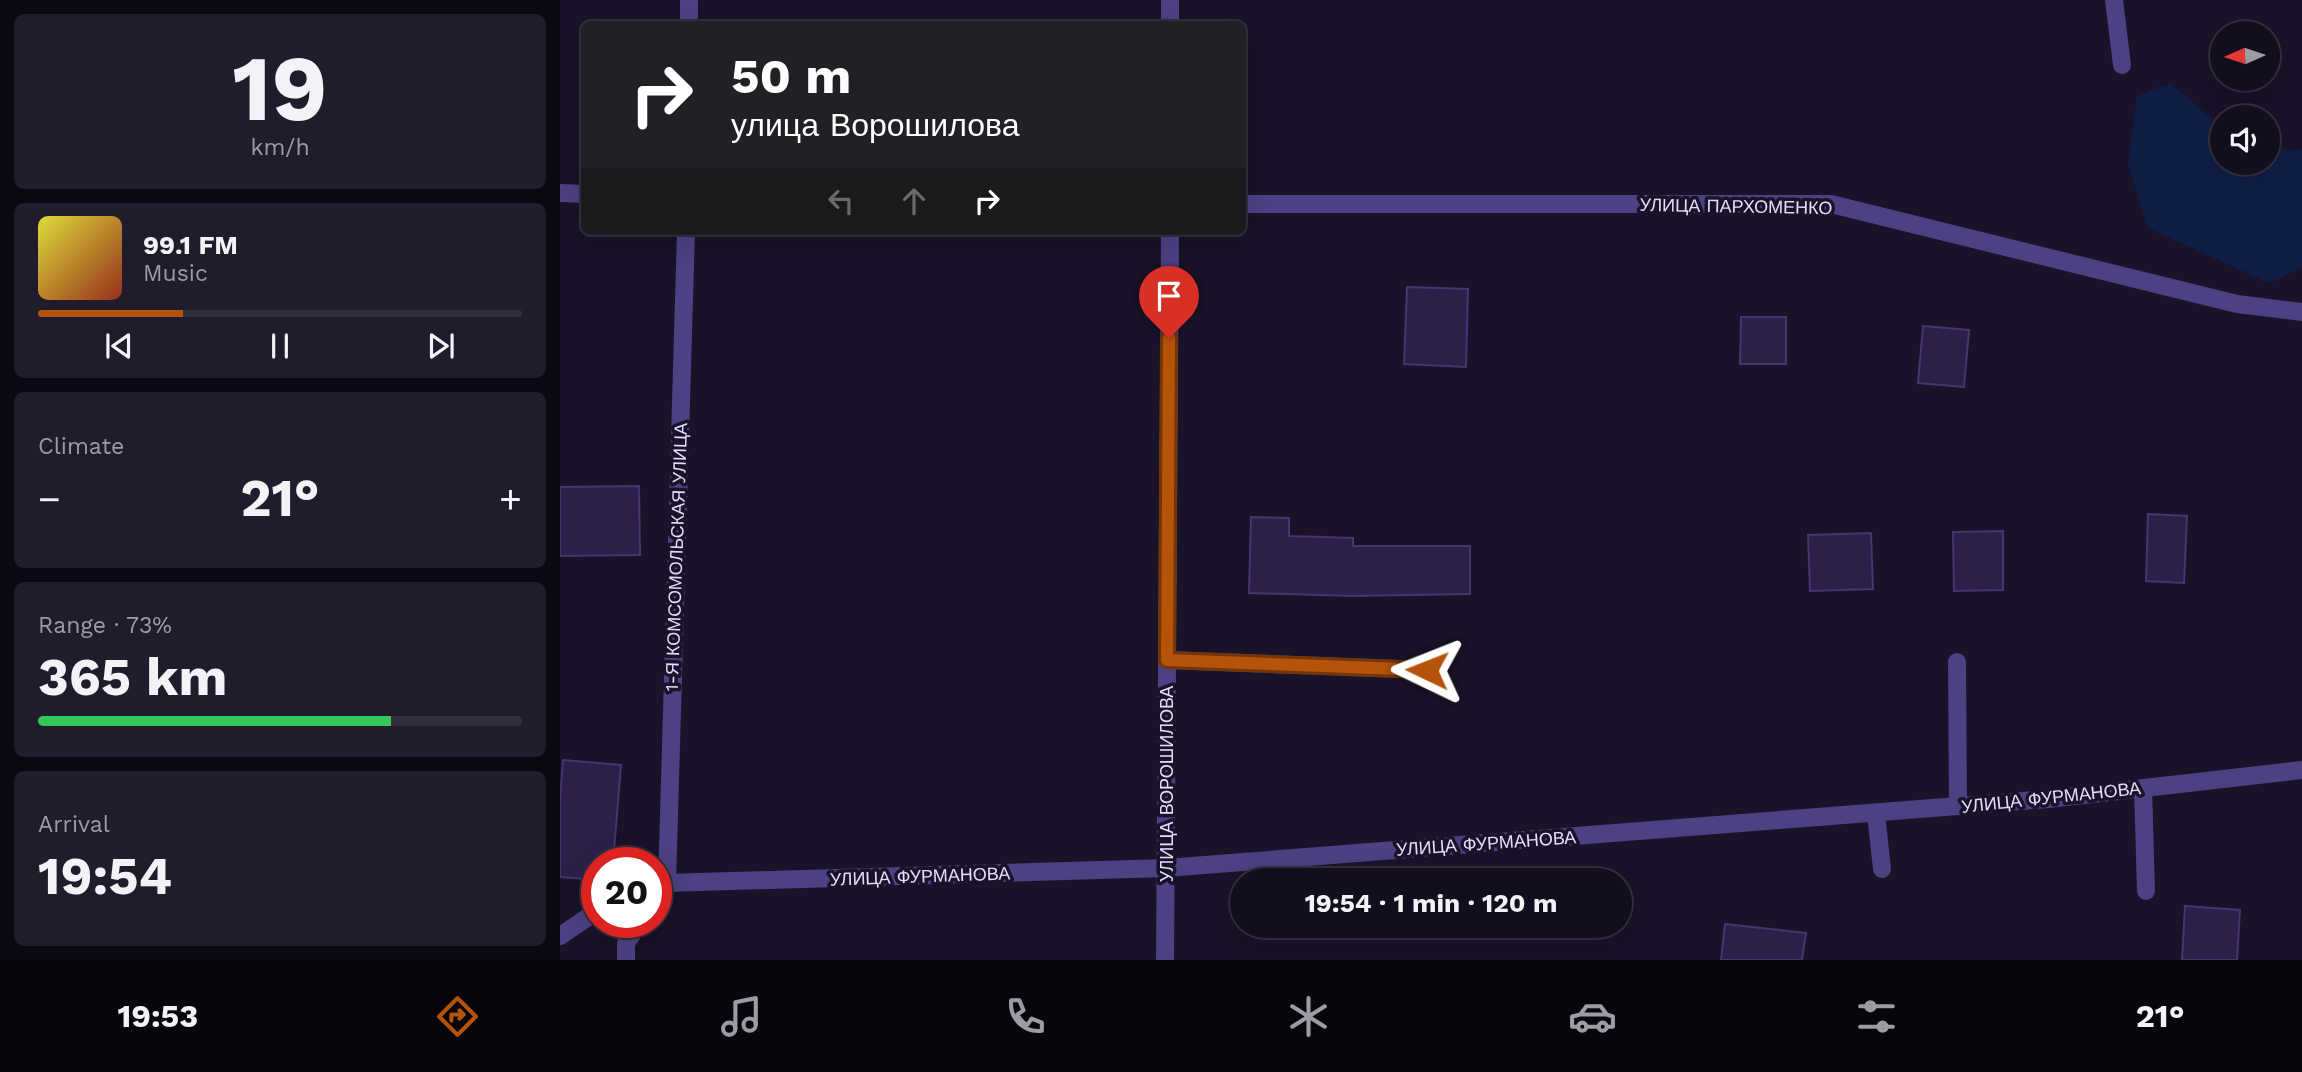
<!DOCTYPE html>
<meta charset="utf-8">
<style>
body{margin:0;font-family:"Work Sans",sans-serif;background:#201c2b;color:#f1f3f6;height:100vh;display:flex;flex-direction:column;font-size:26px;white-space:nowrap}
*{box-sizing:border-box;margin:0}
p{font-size:23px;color:#9d9ca4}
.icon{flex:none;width:38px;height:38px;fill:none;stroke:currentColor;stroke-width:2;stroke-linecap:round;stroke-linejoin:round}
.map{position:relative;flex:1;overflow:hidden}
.details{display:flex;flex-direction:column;gap:14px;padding:14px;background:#0a0810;width:560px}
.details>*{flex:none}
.guide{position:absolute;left:21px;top:21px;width:665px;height:214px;border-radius:10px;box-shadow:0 7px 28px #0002,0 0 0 2px #322e3c;background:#202124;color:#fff;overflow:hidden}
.needle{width:46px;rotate:267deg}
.buttons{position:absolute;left:1650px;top:21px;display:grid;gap:14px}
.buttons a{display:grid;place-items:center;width:70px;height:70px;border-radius:50%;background:#130e1e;box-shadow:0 7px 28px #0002,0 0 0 2px #322e3c;font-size:35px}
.speed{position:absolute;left:21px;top:847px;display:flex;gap:14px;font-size:35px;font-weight:700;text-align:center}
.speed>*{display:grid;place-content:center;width:91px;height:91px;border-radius:50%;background:#130e1e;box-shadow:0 7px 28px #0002,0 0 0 2px #322e3c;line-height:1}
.speed .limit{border:10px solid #d22;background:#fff;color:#111}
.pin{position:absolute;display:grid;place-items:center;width:60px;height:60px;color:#fff;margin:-72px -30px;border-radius:50% 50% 50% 0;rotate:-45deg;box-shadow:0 0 7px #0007}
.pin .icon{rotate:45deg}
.me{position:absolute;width:77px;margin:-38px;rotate:272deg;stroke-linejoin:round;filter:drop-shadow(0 0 5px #0008)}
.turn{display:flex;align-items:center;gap:24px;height:147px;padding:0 35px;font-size:32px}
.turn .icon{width:91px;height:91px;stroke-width:2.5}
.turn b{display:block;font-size:49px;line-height:60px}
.lanes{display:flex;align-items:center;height:66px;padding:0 35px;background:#0003;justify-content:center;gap:35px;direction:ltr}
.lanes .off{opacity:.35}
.big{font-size:52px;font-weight:700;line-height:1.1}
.details .tile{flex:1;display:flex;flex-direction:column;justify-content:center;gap:10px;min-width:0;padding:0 24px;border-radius:10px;background:#201c2b}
.details .dial{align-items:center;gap:0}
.dial b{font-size:91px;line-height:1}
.song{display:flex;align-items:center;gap:21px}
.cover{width:84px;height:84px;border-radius:10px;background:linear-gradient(135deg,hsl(60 70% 55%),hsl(10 70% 35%))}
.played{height:7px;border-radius:4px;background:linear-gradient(90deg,#b45309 30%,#322e3c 30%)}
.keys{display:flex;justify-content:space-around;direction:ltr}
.heat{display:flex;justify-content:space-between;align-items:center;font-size:38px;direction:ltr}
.charge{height:10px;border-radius:5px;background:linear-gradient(90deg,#34c759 73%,#322e3c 0)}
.trip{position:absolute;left:670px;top:868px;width:402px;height:70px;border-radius:35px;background:#130e1e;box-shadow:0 7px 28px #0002,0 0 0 2px #322e3c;font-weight:700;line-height:70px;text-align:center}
.tabs{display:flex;height:112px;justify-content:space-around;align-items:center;background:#08060c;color:#9d9ca4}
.tabs .icon{width:49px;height:49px}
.tabs .current{color:#b45309}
.tabs b{font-size:32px;color:#f1f3f6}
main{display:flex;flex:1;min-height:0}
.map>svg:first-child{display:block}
</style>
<main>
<section class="details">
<div class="tile dial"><b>19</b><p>km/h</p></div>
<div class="tile">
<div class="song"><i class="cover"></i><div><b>99.1 FM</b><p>Music</p></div></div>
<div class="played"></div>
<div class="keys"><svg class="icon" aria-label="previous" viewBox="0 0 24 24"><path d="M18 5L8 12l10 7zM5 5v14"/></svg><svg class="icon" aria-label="pause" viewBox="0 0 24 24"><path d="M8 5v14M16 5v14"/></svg><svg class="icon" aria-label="next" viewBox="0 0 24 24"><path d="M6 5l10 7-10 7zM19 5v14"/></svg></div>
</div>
<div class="tile"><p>Climate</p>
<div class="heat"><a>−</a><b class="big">21°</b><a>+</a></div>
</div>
<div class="tile"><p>Range · 73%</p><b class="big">365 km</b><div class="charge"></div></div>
<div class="tile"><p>Arrival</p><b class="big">19:54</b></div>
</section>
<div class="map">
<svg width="1742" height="960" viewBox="0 0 1742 960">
<rect width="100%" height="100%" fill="#191228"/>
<path fill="#0f1d44" d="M 1610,83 L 1662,127 L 1662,163 L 1708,163 L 1708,143 L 1728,150 L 1742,149 L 1742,268 L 1709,283 L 1588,228 L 1568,164 L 1577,96 Z"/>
<g fill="#2c2048" stroke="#473472" stroke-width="2">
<path d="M 847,287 L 908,289 L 906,367 L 844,364 Z"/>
<path d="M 1181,317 L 1226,317 L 1226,364 L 1180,364 Z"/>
<path d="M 1363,326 L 1409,330 L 1404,387 L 1358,383 Z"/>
<path d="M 79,486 L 80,555 L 0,556 L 0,487 Z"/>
<path d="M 1588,514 L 1627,516 L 1624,583 L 1586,581 Z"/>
<path d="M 691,517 L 729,518 L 729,536 L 793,538 L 793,546 L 910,546 L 910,594 L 792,596 L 689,593 Z"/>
<path d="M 1443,531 L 1443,590 L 1394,591 L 1393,532 Z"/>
<path d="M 1311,533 L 1313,589 L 1250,591 L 1248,535 Z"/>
<path d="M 3,760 L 61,765 L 53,863 L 37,863 L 37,880 L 0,877 L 0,801 Z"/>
<path d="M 1625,906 L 1680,910 L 1677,960 L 1622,960 Z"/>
<path d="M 1165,924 L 1246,933 L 1242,960 L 1161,960 Z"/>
</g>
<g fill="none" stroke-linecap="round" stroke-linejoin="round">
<g stroke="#4b4183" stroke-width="18">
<path d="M 610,0 L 610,24"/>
<path d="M 1554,0 L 1562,65"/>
<path d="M 129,24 L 129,0"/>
<path d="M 0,193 L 24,194"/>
<path d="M 682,204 L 1271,204 L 1677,304 L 1742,312"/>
<path d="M 607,660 L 867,670"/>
<path d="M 1397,662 L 1398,806"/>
<path d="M 1583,788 L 1586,891"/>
<path d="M 1316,813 L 1322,869"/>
<path d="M 107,883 L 126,231"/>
<path d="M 96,886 L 107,883 L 606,868 L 1488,799 L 1742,770"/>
<path d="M 0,936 L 37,911"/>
<path d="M 66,960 L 66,943 L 80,922"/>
<path d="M 605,960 L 610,231"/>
</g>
</g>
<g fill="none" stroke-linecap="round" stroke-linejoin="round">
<g stroke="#753606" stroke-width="18">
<path id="route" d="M 609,338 L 607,660 L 867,670"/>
</g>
<use href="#route" stroke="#b45309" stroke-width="12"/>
</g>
<g text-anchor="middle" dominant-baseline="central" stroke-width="7" stroke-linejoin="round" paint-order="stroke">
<g font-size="18" fill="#e3dcfc" stroke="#191228">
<text transform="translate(1176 206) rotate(1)">УЛИЦА ПАРХОМЕНКО</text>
<text transform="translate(116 557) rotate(-88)">1-Я КОМСОМОЛЬСКАЯ УЛИЦА</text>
<text transform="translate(606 784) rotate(-90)">УЛИЦА ВОРОШИЛОВА</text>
<text transform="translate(1491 797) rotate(-6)">УЛИЦА ФУРМАНОВА</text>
<text transform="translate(926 843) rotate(-4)">УЛИЦА ФУРМАНОВА</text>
<text transform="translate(360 876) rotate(-2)">УЛИЦА ФУРМАНОВА</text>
</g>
</g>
</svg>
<div class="buttons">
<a><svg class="needle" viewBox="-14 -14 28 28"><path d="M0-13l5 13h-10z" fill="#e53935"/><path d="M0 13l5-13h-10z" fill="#9d9ca4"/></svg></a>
<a><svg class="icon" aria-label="sound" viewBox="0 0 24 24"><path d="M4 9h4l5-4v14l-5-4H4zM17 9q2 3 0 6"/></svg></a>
</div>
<div class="speed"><div class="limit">20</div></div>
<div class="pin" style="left:609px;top:338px;background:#d93025"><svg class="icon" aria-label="arrive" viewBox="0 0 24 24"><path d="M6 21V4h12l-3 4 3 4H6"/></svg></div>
<svg class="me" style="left:867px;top:670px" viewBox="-20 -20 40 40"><path d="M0-17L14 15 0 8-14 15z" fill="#b45309" stroke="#fff" stroke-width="4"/></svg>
<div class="trip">19:54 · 1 min · 120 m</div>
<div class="guide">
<div class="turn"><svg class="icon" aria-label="right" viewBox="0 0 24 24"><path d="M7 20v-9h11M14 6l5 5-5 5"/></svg><div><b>50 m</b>улица Ворошилова</div></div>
<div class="lanes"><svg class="icon off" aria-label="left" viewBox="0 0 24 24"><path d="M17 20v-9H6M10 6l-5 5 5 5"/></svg><svg class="icon off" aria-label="ahead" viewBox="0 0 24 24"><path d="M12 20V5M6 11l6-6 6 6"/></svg><svg class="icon" aria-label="right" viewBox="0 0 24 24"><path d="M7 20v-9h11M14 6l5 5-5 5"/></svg></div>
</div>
</div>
</main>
<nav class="tabs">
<b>19:53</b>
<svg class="icon current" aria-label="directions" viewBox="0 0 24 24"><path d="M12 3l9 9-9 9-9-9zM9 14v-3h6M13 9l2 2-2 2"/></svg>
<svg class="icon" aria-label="music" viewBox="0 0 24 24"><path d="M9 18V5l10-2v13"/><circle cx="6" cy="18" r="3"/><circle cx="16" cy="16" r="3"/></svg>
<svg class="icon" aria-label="phone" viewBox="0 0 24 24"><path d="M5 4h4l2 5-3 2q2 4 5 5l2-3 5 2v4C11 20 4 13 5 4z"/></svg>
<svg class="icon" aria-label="climate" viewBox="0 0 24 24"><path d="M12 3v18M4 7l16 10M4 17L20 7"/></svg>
<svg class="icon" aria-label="car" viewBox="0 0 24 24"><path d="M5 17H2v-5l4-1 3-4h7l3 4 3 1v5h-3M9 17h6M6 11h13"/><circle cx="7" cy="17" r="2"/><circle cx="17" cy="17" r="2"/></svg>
<svg class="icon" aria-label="filters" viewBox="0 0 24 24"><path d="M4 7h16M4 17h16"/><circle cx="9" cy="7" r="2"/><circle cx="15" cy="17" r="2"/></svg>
<b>21°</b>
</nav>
